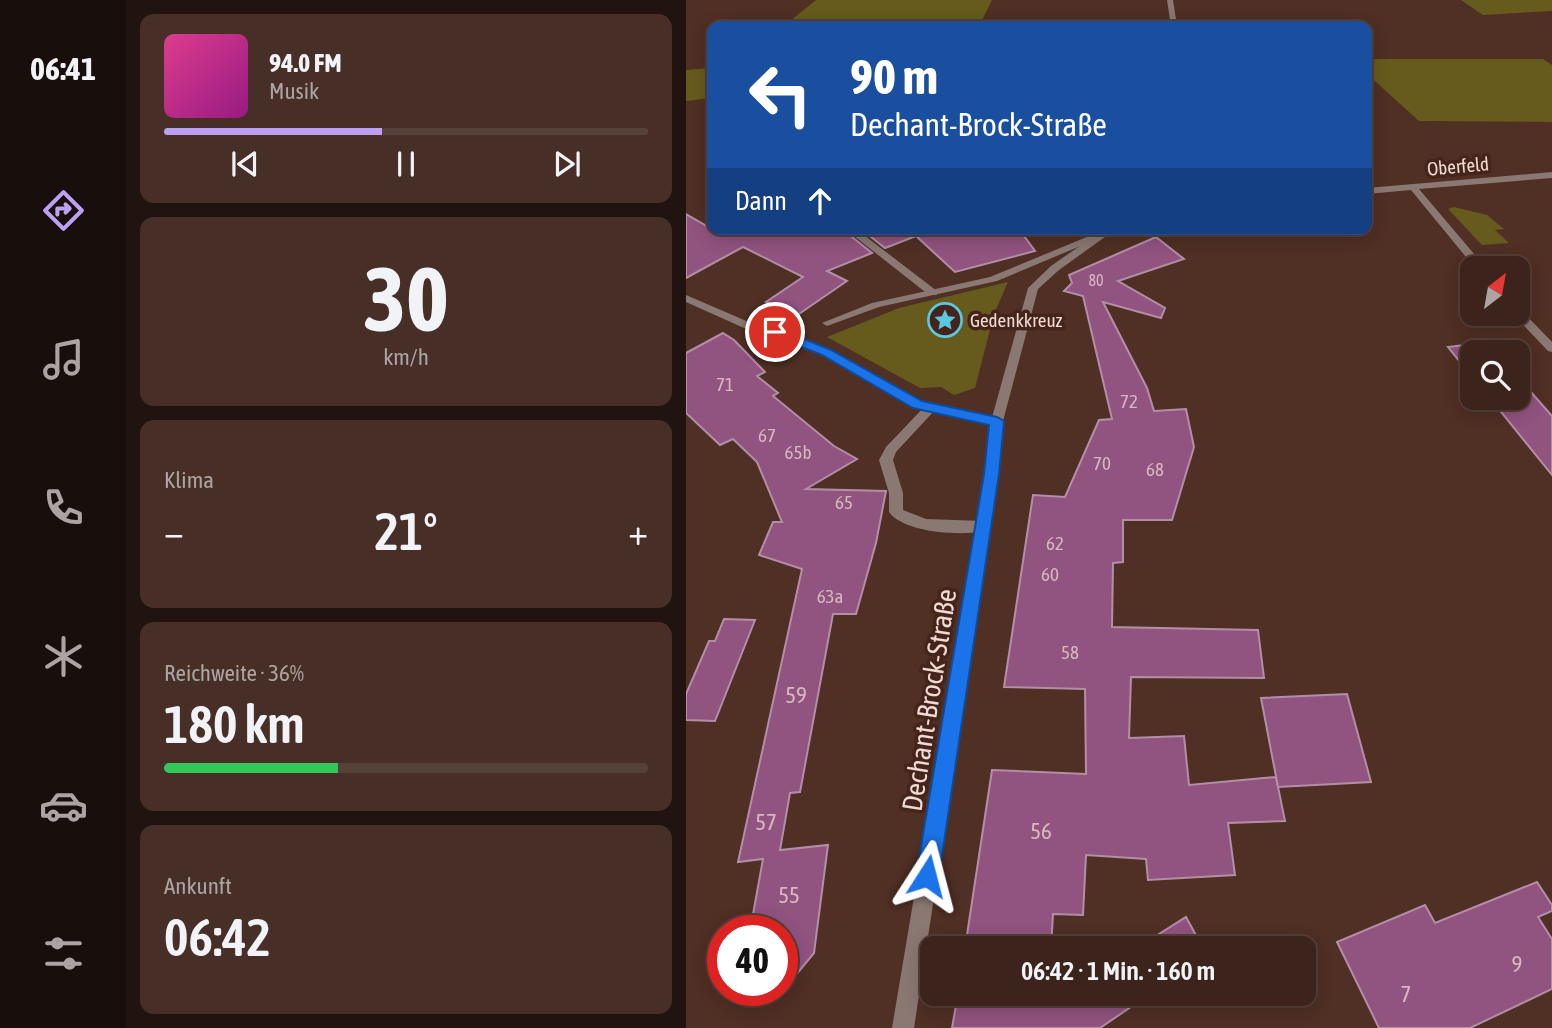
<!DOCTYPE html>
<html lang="de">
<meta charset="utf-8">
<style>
body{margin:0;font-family:"Asap Condensed",sans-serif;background:#472f28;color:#f1f3f6;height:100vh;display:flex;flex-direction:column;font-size:26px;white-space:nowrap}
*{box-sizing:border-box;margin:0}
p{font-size:23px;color:#aca4a3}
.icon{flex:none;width:38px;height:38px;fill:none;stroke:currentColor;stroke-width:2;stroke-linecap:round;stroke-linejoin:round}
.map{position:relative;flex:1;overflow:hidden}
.drawer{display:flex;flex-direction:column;gap:14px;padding:14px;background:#21130f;width:560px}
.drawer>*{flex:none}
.banner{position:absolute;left:21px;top:21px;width:665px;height:214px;border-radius:14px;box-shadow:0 4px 18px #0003,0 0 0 2px #55403a;background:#1a4fa0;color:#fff;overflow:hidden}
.needle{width:46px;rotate:31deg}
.fabs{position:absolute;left:774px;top:256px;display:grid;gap:14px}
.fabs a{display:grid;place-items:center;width:70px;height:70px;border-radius:14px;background:#3c231b;box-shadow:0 4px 18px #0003,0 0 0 2px #55403a;font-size:35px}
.speed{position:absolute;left:21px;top:915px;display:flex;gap:14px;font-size:35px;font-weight:700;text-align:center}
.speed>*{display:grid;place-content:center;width:91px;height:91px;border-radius:50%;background:#3c231b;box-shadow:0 4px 18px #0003,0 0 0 2px #55403a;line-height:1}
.speed .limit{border:10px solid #d22;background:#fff;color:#111}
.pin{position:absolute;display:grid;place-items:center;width:60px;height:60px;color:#fff;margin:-30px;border:4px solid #fff;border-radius:50%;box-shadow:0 2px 7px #0007}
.me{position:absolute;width:77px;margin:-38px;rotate:9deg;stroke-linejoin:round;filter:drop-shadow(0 0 5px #0008)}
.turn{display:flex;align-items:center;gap:24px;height:147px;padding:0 28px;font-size:32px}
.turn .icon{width:91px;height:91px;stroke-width:2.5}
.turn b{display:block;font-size:49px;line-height:60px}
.then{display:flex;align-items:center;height:66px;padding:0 28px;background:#0003;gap:14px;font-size:26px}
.big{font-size:52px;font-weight:600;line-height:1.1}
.drawer .widget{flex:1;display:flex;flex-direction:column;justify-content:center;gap:10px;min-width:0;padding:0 24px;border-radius:14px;background:#472f28}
.drawer .dial{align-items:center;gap:0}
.dial b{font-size:91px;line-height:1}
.song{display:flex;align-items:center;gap:21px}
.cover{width:84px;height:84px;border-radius:10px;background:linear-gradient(135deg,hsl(330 70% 55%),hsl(310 70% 35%))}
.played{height:7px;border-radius:4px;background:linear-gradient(90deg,#bca0f2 45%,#55403a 45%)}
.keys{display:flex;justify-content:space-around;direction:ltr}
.heat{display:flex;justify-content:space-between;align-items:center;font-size:38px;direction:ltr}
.charge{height:10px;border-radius:5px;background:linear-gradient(90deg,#34c759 36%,#55403a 0)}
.trip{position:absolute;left:234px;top:936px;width:396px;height:70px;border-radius:14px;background:#3c231b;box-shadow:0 4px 18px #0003,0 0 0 2px #55403a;font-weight:600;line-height:70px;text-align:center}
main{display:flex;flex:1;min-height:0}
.dock{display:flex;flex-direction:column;width:126px;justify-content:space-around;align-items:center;background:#180e0b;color:#aca4a3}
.dock .icon{width:49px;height:49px}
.dock .on{color:#bca0f2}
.dock b{font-size:32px;color:#f1f3f6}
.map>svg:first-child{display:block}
</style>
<main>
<nav class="dock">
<b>06:41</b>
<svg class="icon on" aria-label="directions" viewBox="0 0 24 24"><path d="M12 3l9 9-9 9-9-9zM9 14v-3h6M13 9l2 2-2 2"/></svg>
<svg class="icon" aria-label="music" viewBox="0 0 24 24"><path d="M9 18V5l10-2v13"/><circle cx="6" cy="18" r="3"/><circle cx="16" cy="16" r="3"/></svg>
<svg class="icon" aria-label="phone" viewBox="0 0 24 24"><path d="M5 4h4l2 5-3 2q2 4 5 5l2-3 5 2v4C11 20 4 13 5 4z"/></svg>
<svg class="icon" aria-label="climate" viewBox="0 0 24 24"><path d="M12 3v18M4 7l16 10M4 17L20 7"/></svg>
<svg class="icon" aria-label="car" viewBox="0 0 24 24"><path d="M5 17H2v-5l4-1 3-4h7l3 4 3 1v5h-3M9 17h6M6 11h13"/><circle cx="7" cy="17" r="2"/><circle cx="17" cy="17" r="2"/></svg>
<svg class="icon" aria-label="filters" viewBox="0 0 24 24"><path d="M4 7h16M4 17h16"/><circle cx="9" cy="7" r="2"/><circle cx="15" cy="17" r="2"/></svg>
</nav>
<section class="drawer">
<div class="widget">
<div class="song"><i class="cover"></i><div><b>94.0 FM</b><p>Musik</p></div></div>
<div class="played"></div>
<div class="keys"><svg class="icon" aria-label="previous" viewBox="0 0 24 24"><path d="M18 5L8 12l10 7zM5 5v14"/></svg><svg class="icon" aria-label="pause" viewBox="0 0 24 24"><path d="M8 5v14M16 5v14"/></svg><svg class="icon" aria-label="next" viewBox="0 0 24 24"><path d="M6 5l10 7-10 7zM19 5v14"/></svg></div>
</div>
<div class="widget dial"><b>30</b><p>km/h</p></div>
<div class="widget"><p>Klima</p>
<div class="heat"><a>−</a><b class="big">21°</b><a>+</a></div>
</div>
<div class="widget"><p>Reichweite · 36%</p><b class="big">180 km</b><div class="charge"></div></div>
<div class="widget"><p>Ankunft</p><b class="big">06:42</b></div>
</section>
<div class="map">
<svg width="866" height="1028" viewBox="0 0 866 1028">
<rect width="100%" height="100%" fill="#502f24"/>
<g fill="#665a1c">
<path d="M 130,0 L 306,0 L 293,26 L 98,26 Z"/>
<path d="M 775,0 L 866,0 L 866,11 L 797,15 Z"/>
<path d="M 681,59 L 857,59 L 866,65 L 866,122 L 733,121 L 681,74 Z"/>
<path d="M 26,68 L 26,98 L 0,101 L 0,70 Z"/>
<path d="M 768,207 L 801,215 L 818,229 L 809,230 L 823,243 L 796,245 L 762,209 Z"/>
<path d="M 322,282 L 308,314 L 289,388 L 268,395 L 255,387 L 234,388 L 141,337 L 213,308 Z"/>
</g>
<g fill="#915380" stroke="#b28fa7" stroke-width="2">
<path d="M 0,214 L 26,229 L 156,229 L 186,253 L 141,271 L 161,281 L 113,314 L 80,302 L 117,277 L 57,247 L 0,278 Z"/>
<path d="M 175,229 L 333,229 L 349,251 L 269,272 L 230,236 L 199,248 Z"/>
<path d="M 470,237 L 498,259 L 432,281 L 479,308 L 475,318 L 417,302 L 461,388 L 468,411 L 500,409 L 508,447 L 486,520 L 437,520 L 437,562 L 427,563 L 426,627 L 572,630 L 578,678 L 445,677 L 443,738 L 498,736 L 503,785 L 590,777 L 599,821 L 542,823 L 549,875 L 462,880 L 460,859 L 400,855 L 397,915 L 367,914 L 365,948 L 279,948 L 306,770 L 400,774 L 399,689 L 318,687 L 347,495 L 379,497 L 413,420 L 426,419 L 397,296 L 378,291 L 386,283 L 383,275 Z"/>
<path d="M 37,333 L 48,340 L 79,372 L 71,376 L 92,393 L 87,396 L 148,446 L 171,459 L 120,489 L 200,491 L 190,543 L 170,614 L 147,614 L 114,792 L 104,793 L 94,850 L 142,845 L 128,953 L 96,992 L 96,931 L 64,931 L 77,859 L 52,862 L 116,569 L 73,555 L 87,522 L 96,522 L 71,462 L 47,439 L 34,445 L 0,413 L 0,353 Z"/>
<path d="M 803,342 L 811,352 L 786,352 L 786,377 L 762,347 Z"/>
<path d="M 831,376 L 866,416 L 866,475 L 803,397 L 831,397 Z"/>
<path d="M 38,619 L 69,620 L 29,721 L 0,720 L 0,694 L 23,641 L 29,641 Z"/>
<path d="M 661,694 L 685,782 L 592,787 L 575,698 Z"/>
<path d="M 851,882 L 866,905 L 866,911 L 852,917 L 866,939 L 866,989 L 784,1028 L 693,1028 L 651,942 L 739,905 L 749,923 Z"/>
<path d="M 500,917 L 517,948 L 451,948 Z"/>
<path d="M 272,994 L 362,994 L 361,1006 L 379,994 L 464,994 L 414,1028 L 266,1028 Z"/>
</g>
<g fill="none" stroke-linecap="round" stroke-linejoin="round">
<g fill="#8a7872" fill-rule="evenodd">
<path d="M 159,229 L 170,229 L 251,291 L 251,295 L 243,295 Z"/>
<path d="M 245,403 L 249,404 L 251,407 L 249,410 L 210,452 L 207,460 L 217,493 L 217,510 L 240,519 L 297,521 L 302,522 L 304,526 L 302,530 C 278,537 218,533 203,512 L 203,493 L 193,460 L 200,447 L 241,404 Z"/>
</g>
<g fill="#8a7872" fill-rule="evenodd">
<path d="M 866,172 L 866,178 L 733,189 L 800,268 L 789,268 L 725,190 L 681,194 L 681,188 Z"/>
<path d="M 420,229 L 425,232 L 423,234 L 311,281 L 193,307 L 141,326 L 136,323 L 186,303 L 304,277 Z"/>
<path d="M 0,295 L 65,323 L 93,330 L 145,350 L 236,401 L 311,417 L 317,421 L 311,425 L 228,407 L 137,354 L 86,335 L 58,328 L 0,302 Z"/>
<path d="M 831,309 L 835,310 L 866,342 L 866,352 L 862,351 L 827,314 L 831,313 Z"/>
</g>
<g fill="#8a7872" fill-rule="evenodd">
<path d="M 481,0 L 487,0 L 491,26 L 485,26 Z"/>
<path d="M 418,229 L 430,229 L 373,270 L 352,289 L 317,421 L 313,474 L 228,1028 L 206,1028 L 299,474 L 305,421 L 342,288 L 365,266 Z"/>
</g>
</g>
<path fill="#1a73e8" stroke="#114b97" stroke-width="2" d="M 85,329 L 94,329 L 145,350 L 236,401 L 311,417 L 318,421 L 313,474 L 253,876 L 249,884 L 241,887 L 233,884 L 230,876 L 298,474 L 303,425 L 227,408 L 136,355 L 85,335 Z"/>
<defs>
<g id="sight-ring" transform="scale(1.75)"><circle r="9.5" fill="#45251b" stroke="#5ac8e5" stroke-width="1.5"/><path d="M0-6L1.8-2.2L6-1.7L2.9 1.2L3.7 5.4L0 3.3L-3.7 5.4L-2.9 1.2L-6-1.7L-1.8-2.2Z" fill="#5ac8e5"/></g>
</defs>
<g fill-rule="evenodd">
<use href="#sight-ring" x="259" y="320"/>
</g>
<g text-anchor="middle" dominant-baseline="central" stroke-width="7" stroke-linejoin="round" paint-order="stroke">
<g font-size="16" fill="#d8b8be">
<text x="410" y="280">80</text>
</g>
<g font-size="19" fill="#f0dad3" stroke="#45251b">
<text transform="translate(772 166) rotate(-5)">Oberfeld</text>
</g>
<g font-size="19" fill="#f0dad3" stroke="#45251b" text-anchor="start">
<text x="284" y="320">Gedenkkreuz</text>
</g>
<g font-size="19" fill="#d8b8be">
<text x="39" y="384">71</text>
<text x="443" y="401">72</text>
<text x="81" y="435">67</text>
<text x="112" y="452">65b</text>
<text x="416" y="463">70</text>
<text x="469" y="469">68</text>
<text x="158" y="502">65</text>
<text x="369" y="543">62</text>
<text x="364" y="574">60</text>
<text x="144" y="596">63a</text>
<text x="384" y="652">58</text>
</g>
<g font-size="23" fill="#d8b8be">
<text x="110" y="695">59</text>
<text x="80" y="822">57</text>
<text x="355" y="831">56</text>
<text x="103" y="895">55</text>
<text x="831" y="964">9</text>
<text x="720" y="994">7</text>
</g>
<g font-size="28" fill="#f0dad3" stroke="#45251b">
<text transform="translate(243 700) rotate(-81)">Dechant-Brock-Straße</text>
</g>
</g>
</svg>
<div class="fabs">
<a><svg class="needle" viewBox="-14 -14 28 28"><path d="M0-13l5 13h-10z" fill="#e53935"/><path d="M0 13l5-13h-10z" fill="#aca4a3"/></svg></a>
<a><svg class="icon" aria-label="search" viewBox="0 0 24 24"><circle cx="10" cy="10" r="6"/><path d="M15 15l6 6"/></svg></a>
</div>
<div class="speed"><div class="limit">40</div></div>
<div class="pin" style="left:89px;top:332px;background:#d93025"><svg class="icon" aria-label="arrive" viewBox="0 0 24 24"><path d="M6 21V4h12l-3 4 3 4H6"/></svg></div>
<svg class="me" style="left:241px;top:876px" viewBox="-20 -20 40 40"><path d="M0-17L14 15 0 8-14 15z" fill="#1a73e8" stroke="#fff" stroke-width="4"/></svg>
<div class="trip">06:42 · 1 Min. · 160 m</div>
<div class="banner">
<div class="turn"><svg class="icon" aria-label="left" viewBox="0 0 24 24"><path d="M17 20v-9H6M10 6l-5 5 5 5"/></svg><div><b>90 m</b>Dechant-Brock-Straße</div></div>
<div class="then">Dann<svg class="icon" aria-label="ahead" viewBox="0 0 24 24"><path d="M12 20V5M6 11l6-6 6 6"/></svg></div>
</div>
</div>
</main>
